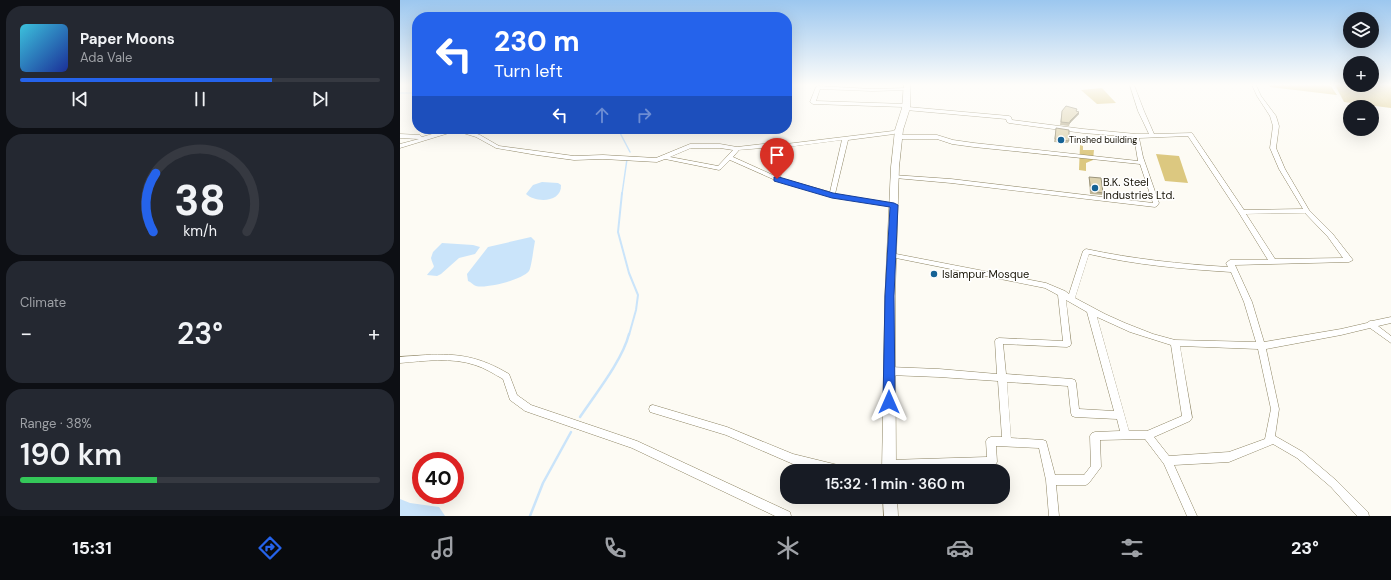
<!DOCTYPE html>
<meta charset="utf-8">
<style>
body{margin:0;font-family:"DM Sans",sans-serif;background:#242831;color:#f1f3f6;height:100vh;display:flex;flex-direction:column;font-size:15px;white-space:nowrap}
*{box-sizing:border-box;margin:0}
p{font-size:13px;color:#9ea1a6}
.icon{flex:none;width:22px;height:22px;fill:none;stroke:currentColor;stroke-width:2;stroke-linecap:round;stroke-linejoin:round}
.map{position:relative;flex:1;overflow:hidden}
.panel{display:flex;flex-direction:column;gap:6px;padding:6px;background:#0d0f14;width:400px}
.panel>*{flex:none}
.top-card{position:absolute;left:12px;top:12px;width:380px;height:122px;border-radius:16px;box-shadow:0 4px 16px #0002;background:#2563eb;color:#fff;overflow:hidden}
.tools{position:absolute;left:943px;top:12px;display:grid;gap:8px}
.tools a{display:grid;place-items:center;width:36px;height:36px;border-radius:50%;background:#171b24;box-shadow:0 4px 16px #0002;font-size:20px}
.speed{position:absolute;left:12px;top:452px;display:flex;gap:8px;font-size:20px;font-weight:700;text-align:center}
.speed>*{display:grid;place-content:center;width:52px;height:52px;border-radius:50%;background:#171b24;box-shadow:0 4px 16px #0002;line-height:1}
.speed .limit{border:6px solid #d22;background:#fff;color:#111}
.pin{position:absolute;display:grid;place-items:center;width:34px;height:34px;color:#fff;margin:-41px -17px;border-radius:50% 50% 50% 0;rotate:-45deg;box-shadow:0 0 4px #0007}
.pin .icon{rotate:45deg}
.me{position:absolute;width:44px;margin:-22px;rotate:0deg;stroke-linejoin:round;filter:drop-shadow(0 0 3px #0008)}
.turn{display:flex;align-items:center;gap:14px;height:84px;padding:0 16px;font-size:18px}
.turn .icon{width:52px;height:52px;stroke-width:2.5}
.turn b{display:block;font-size:28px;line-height:34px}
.lanes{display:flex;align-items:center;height:38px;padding:0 16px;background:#0003;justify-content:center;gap:20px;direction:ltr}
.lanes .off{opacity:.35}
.big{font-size:30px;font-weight:600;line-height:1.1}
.panel .tile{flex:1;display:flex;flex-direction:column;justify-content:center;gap:6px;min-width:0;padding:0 14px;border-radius:16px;background:#242831}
.panel .dial{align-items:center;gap:0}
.dial svg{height:104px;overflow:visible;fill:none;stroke:#363941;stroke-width:7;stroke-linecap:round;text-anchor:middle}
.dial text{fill:#f1f3f6;stroke:none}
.song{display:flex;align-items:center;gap:12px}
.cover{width:48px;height:48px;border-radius:6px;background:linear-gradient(135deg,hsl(190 70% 55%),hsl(230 70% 35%))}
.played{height:4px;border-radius:2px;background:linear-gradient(90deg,#2563eb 70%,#363941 70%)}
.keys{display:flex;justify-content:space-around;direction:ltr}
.heat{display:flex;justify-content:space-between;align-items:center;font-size:22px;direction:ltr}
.charge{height:6px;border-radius:3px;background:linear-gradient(90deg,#34c759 38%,#363941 0)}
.trip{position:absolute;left:380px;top:464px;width:230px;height:40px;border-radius:16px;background:#171b24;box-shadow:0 4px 16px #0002;font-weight:600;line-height:40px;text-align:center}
.dock{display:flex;height:64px;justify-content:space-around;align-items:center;background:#090b0e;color:#9ea1a6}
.dock .icon{width:28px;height:28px}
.dock .current{color:#2563eb}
.dock b{font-size:18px;color:#f1f3f6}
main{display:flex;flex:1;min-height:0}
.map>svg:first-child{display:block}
</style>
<main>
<section class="panel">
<div class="tile">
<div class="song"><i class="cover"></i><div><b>Paper Moons</b><p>Ada Vale</p></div></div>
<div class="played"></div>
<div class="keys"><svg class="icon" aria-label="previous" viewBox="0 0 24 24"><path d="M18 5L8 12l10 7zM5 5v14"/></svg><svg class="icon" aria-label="pause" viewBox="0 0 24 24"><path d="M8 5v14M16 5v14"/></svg><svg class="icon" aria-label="next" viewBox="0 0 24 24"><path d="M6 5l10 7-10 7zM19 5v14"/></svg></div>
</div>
<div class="tile dial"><svg viewBox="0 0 100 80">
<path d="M14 69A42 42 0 1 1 86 69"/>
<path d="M14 69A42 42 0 0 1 16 24" stroke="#2563eb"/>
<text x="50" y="56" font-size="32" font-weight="700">38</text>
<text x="50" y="72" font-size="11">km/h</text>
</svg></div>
<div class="tile"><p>Climate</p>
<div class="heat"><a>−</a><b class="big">23°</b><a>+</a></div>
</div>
<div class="tile"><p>Range · 38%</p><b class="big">190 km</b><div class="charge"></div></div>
</section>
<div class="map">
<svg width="991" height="516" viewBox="0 0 991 516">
<rect width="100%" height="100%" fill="#fdfbf4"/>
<g fill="#dcc880">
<path d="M 869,85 L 930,85 L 937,95 L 870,87 Z"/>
<path d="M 935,85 L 991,85 L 991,108 L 944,102 Z"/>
<path d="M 702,88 L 716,103 L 697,104 L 681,90 Z"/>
<path d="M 680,145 L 683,146 L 683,150 L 694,150 L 693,160 L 686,163 L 686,171 L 679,170 Z"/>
<path d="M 756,154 L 779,156 L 788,183 L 765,181 Z"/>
</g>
<g fill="#cae4fa">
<path d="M 142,182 L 158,183 L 161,185 C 162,203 135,203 126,194 L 133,185 Z"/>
<path d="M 131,237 L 135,241 C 134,246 131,269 129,271 C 122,280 86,289 76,286 C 73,285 71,282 68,281 L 67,274 L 88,247 Z"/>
<path d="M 42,243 L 73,245 L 80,247 L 75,254 L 59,258 L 41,274 L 37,276 L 27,275 C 37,263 34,270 31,258 L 33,252 Z"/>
<path d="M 0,499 L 10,503 L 39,507 L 45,516 L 0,516 Z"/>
</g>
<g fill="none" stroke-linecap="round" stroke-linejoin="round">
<g stroke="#cae4fa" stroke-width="1.5">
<path d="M 0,93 L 17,93"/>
<path d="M 218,129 L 230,152"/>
<path d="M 222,194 L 227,159"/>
</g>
<path stroke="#cae4fa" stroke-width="2" d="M 222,193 L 218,232 L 229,273 L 238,295 L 236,310 L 229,335"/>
<g stroke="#cae4fa" stroke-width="2.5">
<path d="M 180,417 C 196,393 222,361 229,334"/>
<path d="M 130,516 L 143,483 L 171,432"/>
</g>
<g stroke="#8e8564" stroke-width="1">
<g id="street">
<path d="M 730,85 L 734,85 L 744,111 L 754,134 L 792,133 L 844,210 L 903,209 L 879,169 L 870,148 L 873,126 L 870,116 L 857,96 L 852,85 L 856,85 L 861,96 L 876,116 L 879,126 L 876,148 L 885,169 L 909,210 L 932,233 L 953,260 L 949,262 L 835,265 L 852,302 L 864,342 L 941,329 L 967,323 L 970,321 L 972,321 L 991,317 L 991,323 L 978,326 L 991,336 L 991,343 L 970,328 L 941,335 L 866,349 L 879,409 L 875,436 L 903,452 L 937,481 L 968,512 L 969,516 L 957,516 L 931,487 L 897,458 L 873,444 L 829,462 L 774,465 L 797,516 L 787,516 L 764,464 L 745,439 L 700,440 L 701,467 L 689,483 L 686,485 L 656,485 L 659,516 L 649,516 L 646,480 L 639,448 L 596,446 L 597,462 L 595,465 L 592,467 L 489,470 L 486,468 L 484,465 L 486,462 L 489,460 L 587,457 L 586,441 L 588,438 L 591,437 L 602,437 L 598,381 L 539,377 L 489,375 L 486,374 L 485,371 L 486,368 L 489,367 L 539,369 L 597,374 L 595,341 L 596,339 L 599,338 L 663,341 L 658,295 L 645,288 L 491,257 L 489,257 L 488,255 L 489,253 L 491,253 L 646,283 L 665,291 L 669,294 L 683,251 L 686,249 C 733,259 780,264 828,267 L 826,263 L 830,260 L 868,260 L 839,213 L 788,136 L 739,138 L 743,157 L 759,203 L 757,206 L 755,207 L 551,183 L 495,178 L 492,176 L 493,175 L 551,179 L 753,203 L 740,164 L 574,147 L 552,144 L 537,139 L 498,139 L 495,137 L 498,135 L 537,135 L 553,140 L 574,143 L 738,161 L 734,137 L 683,133 L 609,123 L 607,122 L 606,119 L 506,110 L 504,109 L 504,107 L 413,104 L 410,102 L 416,87 L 418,86 L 472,89 L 508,88 L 510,89 L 508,90 L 472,91 L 420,89 L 416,101 L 506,104 L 508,105 L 508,107 L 609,116 L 611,117 L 612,120 L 683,129 L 736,134 L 749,134 L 738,111 ZM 905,213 L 928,237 L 943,258 L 875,259 L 846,214 ZM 689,254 C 735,265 783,269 831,272 L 844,302 L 856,342 L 775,340 L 753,334 L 725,323 L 705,314 L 675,298 ZM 666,300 L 687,312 L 714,411 L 679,409 L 676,383 L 675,380 L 672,379 L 606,374 L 603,344 L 667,347 L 670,346 L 671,344 ZM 697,317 L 730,332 L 771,345 L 782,416 L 747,431 L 729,431 ZM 780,346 L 858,349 L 871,409 L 865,439 L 829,452 L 769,456 L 754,437 L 790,421 L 792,418 ZM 607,382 L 668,386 L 671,413 L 672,416 L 675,417 L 717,419 L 720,431 L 695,432 L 692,433 L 690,436 L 691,466 L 684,475 L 655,475 L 646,441 L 643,440 L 611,438 Z"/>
<path d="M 499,128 L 502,130 L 494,134 L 448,140 L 435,194 L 496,204 L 497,205 L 496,206 L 494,207 L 430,196 L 375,180 L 330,160 L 321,169 L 319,170 L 265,159 L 257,162 L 203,159 L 174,160 L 137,155 L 96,148 L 76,137 L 63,133 L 49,133 L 0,148 L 0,144 L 19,139 L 0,138 L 0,134 L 20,135 L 22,137 L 49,129 L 63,129 L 80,135 L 99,146 L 137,151 L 174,156 L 203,155 L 256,158 L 290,144 L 320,144 L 337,147 L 363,144 L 386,144 L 493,131 ZM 442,140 L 430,192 L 380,178 L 388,147 ZM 291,148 L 320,148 L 333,150 L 318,166 L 270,157 ZM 363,148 L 383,148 L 375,176 L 333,157 L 339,150 Z"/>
<path d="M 26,355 C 59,353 80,357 109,374 L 117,395 L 131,405 L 237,441 L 390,512 L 391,516 L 375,516 L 232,448 L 125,411 L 110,400 L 103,379 C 94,374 85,368 75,365 C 52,357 24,361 0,363 L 0,357 Z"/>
<path d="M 253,405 L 327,427 L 393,454 L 442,466 L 445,468 L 447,471 L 423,471 L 393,464 L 326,435 L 250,412 L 249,409 L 250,406 Z"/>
</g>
</g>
<g stroke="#8e8564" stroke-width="1">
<g id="secondary">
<path d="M 504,85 L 510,85 L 510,108 L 503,130 L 499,167 L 495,296 L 496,471 L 482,471 L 485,296 L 491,167 L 495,130 L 502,108 Z"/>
<path d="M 483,497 L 497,497 L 498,516 L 484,516 Z"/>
</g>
</g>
<use href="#street" fill="#fff" fill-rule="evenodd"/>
<use href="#secondary" fill="#fff" fill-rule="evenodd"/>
</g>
<g fill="#beb597">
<path d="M 662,111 L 676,111 L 679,112 L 679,114 L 670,123 L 669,126 L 660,125 Z"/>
<path d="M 656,128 L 669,141 L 668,143 L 654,142 Z"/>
<path d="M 689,177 L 703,193 L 702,195 L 690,194 L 689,179 Z"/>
</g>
<path fill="#9b947b" d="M 679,112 L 679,114 L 669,124 L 670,121 Z"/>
<g fill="#ddd3b0" stroke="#9b947b">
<path d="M 666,106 L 677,109 L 676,111 L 679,112 L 670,121 L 670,123 L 661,122 L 662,111 Z"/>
<path d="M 656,128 L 669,130 L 669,141 L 655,139 Z"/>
<path d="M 689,177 L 701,178 L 703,193 L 691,191 Z"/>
</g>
<linearGradient id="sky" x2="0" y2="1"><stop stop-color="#9cc7ef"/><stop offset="0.54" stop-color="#fefdfa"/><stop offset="1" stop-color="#fefdfa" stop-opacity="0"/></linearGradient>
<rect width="991" height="157" fill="url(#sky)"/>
<path fill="#2563eb" stroke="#184099" d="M 374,177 L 379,177 L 433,193 L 494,203 L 498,205 L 494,296 L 495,402 L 493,406 L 489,408 L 485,406 L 483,402 L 485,296 L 490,207 L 432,198 L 374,181 Z"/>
<g fill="#156295" stroke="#fff" stroke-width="1.5">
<circle cx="661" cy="140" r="4"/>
<circle cx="695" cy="188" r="4"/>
<circle cx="534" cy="274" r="4"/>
</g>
<g text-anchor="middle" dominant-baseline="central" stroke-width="3" stroke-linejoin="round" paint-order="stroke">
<g font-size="9" fill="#191508" stroke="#fff" text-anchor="start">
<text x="669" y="140">Tinshed building</text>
</g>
<g font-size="11" fill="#191508" stroke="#fff" text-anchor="start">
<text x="703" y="182">B.K. Steel<tspan x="703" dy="13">Industries Ltd.</tspan></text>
<text x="542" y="274">Islampur Mosque</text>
</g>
</g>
</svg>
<div class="tools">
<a><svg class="icon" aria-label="layers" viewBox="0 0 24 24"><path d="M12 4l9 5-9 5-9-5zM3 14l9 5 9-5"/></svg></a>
<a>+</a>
<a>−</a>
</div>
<div class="speed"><div class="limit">40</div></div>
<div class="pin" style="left:377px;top:179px;background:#d93025"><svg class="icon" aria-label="arrive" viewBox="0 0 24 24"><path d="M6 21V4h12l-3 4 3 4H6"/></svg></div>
<svg class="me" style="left:489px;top:402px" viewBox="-20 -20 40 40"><path d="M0-17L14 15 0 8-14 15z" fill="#2563eb" stroke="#fff" stroke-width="4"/></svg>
<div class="trip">15:32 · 1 min · 360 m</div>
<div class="top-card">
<div class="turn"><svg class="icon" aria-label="left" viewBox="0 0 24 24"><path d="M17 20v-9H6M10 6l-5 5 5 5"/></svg><div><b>230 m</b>Turn left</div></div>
<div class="lanes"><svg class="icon" aria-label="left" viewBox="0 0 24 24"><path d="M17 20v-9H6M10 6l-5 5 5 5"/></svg><svg class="icon off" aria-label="ahead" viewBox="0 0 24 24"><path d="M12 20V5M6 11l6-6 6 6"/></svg><svg class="icon off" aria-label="right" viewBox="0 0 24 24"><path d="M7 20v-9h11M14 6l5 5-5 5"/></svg></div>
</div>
</div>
</main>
<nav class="dock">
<b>15:31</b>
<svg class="icon current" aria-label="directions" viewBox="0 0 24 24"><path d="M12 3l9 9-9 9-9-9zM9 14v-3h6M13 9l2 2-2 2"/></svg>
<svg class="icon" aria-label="music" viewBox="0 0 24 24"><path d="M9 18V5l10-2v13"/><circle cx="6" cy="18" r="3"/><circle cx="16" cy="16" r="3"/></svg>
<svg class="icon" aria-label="phone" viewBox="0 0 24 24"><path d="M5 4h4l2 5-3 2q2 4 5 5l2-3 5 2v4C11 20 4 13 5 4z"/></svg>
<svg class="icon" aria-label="climate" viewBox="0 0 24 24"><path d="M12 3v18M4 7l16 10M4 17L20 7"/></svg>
<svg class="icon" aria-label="car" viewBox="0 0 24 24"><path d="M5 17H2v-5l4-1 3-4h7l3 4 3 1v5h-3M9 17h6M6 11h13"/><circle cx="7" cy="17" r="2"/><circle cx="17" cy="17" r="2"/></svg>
<svg class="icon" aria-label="filters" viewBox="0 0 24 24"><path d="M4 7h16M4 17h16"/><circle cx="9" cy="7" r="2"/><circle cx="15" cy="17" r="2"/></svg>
<b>23°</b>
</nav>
